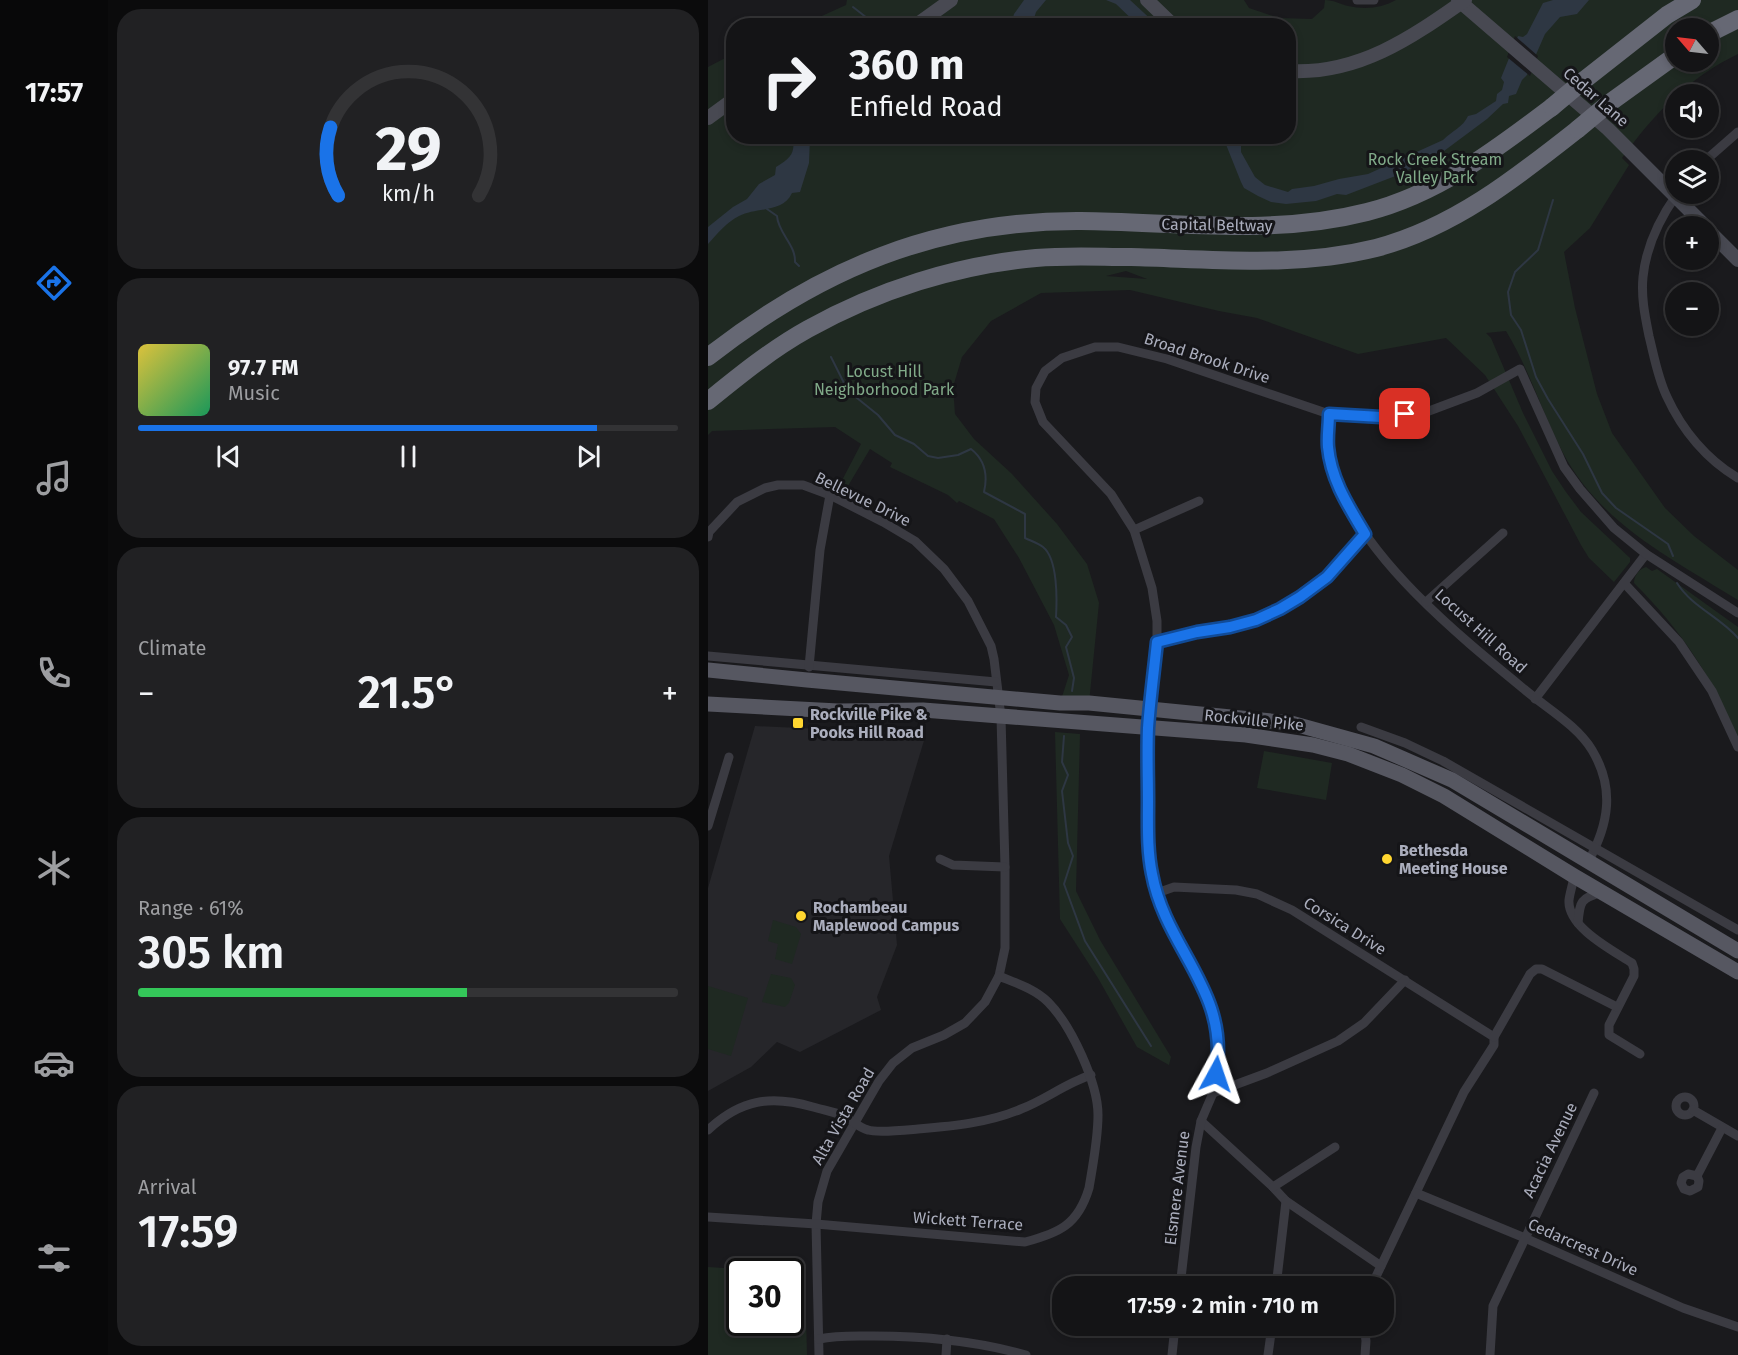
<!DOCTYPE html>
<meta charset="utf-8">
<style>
body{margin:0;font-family:"Fira Sans",sans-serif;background:#212123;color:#f1f3f6;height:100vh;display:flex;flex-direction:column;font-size:22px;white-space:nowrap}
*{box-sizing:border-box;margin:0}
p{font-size:20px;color:#9d9ea1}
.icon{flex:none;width:33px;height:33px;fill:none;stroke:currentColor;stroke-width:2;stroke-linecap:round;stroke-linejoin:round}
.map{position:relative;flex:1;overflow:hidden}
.panel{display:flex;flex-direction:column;gap:9px;padding:9px;background:#0b0b0c;width:600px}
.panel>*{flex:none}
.top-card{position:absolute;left:18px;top:18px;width:570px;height:126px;border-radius:24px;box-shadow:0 3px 9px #0003,0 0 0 2px #333335;background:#141416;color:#f1f3f6;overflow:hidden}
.needle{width:39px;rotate:298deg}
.fabs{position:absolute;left:957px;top:18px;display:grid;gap:12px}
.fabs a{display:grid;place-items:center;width:54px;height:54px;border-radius:50%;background:#141416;box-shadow:0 3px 9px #0003,0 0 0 2px #333335;font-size:30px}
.speed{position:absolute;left:18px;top:1258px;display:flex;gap:12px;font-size:30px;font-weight:700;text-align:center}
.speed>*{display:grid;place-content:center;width:78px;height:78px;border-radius:50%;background:#141416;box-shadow:0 3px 9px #0003,0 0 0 2px #333335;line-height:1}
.speed .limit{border:3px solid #111;border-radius:9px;background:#fff;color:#111}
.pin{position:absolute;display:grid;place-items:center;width:51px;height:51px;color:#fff;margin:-26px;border-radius:12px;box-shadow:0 3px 9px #0006}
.me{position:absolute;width:66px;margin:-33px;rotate:5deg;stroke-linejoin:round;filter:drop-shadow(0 0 4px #0008)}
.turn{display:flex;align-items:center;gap:21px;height:126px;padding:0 24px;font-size:27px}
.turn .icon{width:78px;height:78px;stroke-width:2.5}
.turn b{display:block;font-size:42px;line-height:51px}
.big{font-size:45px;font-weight:600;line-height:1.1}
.panel .card{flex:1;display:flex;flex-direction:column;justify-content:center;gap:9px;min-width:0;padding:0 21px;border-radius:24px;background:#212123}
.panel .dial{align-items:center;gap:0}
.dial svg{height:156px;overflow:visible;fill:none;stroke:#333335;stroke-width:7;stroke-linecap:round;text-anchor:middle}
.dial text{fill:#f1f3f6;stroke:none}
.song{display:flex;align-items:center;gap:18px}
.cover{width:72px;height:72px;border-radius:9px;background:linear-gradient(135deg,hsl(50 70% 55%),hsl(150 70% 35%))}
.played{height:6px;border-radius:3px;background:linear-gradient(90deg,#1a73e8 85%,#333335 85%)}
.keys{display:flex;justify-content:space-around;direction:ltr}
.heat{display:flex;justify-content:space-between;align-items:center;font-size:33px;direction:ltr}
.charge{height:9px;border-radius:4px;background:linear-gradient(90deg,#34c759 61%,#333335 0)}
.trip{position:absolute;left:344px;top:1276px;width:342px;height:60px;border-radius:24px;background:#141416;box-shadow:0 3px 9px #0003,0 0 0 2px #333335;font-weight:600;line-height:60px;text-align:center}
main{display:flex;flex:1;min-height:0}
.dock{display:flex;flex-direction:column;width:108px;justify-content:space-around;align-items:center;background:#080809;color:#9d9ea1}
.dock .icon{width:42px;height:42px}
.dock .current{color:#1a73e8}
.dock b{font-size:27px;color:#f1f3f6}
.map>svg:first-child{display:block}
</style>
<main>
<nav class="dock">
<b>17:57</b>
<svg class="icon current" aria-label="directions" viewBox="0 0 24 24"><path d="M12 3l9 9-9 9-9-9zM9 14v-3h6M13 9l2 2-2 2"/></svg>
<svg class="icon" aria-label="music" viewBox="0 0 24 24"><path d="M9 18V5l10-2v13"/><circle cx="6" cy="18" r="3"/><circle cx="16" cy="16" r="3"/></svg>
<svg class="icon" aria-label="phone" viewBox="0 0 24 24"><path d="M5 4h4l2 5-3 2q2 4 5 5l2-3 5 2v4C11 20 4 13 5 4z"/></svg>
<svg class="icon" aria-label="climate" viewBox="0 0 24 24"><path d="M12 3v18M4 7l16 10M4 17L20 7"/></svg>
<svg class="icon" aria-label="car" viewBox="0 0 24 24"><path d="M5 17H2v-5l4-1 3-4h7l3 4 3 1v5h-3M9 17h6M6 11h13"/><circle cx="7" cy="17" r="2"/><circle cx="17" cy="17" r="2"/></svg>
<svg class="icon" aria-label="filters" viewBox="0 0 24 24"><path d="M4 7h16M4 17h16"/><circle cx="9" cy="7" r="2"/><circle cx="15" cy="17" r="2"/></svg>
</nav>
<section class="panel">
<div class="card dial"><svg viewBox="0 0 100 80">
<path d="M14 69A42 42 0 1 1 86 69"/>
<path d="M14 69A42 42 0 0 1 10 34" stroke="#1a73e8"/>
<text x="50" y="56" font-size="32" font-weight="700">29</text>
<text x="50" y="72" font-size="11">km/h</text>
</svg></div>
<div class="card">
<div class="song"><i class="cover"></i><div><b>97.7 FM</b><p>Music</p></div></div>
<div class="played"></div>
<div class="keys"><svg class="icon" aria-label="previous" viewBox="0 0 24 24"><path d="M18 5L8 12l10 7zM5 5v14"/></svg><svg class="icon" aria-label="pause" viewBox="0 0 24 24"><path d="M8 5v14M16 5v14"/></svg><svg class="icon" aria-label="next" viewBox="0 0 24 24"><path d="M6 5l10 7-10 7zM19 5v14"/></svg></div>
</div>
<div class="card"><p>Climate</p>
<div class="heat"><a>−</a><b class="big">21.5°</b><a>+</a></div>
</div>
<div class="card"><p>Range · 61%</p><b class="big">305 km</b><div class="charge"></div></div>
<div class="card"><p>Arrival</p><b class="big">17:59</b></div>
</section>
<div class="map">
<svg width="1030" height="1355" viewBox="0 0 1030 1355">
<rect width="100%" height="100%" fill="#1a1a1d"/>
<path fill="#26262a" d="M 47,726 L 218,734 L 181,856 L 189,945 L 169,997 L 173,1010 L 92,1052 L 69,1042 L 43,1067 L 0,1091 L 0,888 Z"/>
<g fill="#1f2922" fill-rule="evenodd">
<path d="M 139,0 L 536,0 L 541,8 L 571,18 L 604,19 L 616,8 L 617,0 C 625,0 632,4 640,6 C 657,10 674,8 688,0 L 1030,0 L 1030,54 C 980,78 946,114 914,158 L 921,165 L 882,228 L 856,252 L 867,308 L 889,394 L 904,433 L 957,508 L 986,536 L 1030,570 L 1030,600 C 964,559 891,523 854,451 C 834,412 821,369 798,331 L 778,333 L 783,338 L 815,413 L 844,471 L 858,492 L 873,512 L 922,558 L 922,562 L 906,582 L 881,558 L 873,545 L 810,426 L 777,375 L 738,338 L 650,354 L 549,318 L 511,311 L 422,290 L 333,293 L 283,321 L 254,357 L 245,387 L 247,414 L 266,439 L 304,474 L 349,524 L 379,564 L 391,603 L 381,703 L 352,703 L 361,675 L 346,625 L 311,558 L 286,519 L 251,501 L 249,503 L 240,495 L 182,467 L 184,463 L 162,449 L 137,491 L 130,488 L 153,444 L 127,427 L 4,431 L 0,435 L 0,67 L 25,54 L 26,136 L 580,136 L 580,26 L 94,25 L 138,5 ZM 968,28 L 1000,28 L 1000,62 L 968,62 ZM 418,271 L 439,279 L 398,276 Z"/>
<path d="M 938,567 L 944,571 L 949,569 L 1030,627 L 1030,737 C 1002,675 975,632 926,583 C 926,576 931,569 938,567 Z"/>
<path d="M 347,732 L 372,734 L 368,891 L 392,940 L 463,1057 L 461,1065 L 429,1047 L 390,978 L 352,919 Z"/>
<path d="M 556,751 L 624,763 L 618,800 L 549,788 Z"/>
<path d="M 65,920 L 88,927 L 93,934 L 84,964 L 67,959 L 70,944 L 60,941 Z"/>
<path d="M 63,974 L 83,978 L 87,985 L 81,1003 L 77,1007 L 54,1002 Z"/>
<path d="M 0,986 L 40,998 L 23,1056 L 0,1049 Z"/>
<path d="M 0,1267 L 97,1273 L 99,1355 L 0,1355 ZM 32,1272 L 82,1272 L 82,1323 L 32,1323 Z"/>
</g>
<g fill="#2e3743">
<path d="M 316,0 L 338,0 L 328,12 L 324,25 L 303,25 L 306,14 Z"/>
<path d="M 398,0 L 422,0 L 449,25 L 430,25 L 408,4 Z"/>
<path d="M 845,0 L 881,0 L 869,14 L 852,17 L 837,34 L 819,75 L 814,80 L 808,94 L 801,96 L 800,103 L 795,104 L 779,119 L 736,151 L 690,175 L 638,195 L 629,194 L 608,201 L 578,204 L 563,202 L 550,196 L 536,188 L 533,182 L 515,137 L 533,137 L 533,152 L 547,177 L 557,185 L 580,192 L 584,189 L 606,186 L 631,179 L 660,174 L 735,140 C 744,131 755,127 760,116 L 768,114 L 788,101 L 789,94 L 794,90 L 796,82 L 793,78 L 810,36 L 815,37 L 819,34 L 835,3 Z"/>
<path d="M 85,137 L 102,137 L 101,163 L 92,192 L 84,193 C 75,213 49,207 31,216 C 19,222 9,234 0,244 L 0,227 L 25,207 L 39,199 L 51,184 L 67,175 L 68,167 C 83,158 87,154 85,137 Z"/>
</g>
<path fill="#1a1a1d" d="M 807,36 L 830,56 L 822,76 L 799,57 Z"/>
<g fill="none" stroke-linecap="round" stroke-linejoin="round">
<g stroke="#2e3743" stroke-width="2">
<path d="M 145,7 L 168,25"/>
<path d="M 845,200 L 830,250 L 807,272 L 800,292 L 803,315 L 813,330 L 828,377 L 840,399 L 875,454 L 894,493 L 908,508 L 960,544 L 965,556"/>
<path d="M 59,209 L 69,216 C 70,233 88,245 87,262 L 91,266"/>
<path d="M 123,357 L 137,385 L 144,394 L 170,415 L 187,435 L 206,444 L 220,456 L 230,458 L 250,455 L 263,449 C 277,460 280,475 276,492 L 317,514 L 317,538 C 323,541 330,543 335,547 C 350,559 349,600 348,617 L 358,625 L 364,637 L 358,647 L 366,678 L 364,691"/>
<path d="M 969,583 C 984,607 1012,617 1030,638"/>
<path d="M 356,736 L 354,762 L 360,775 L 354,791 L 360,843 L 365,856 L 356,884 L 377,941 L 443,1046"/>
</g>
<g stroke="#3b3b42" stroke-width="9">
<path d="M 649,0 L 666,0"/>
<path d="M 998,160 L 1030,132"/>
<path d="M 969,194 C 952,218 938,247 935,277 C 933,297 937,316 941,336 C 946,356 950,379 959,397 C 974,430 999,460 1030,478"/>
<path d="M 621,414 C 621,436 620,459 628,481 C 660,562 750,635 816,689 C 838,708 869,725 884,750 C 907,788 901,824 880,862"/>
<path d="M 426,530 L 491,501"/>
<path d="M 0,537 L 1,532 L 29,502 L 57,488 L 70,485 L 95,485 L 122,495 L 175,522 L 207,541 L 236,569 L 260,601 L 283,646 L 286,659 L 293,717 L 297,867 L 297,948 L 291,976 L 277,1002 L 257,1023 L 236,1035 L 204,1048 L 185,1063 L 171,1081 L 119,1171 L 110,1202 L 108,1224 L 111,1355"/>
<path d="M 916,583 L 971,642 L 1004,691 L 1030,747"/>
<path d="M 718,602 L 795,533"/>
<path d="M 449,642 L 489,632 L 522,627 L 548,620 L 572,609 L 592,597 L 619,577 L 657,534"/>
<path d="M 0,656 L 288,682"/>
<path d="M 101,667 L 112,550 L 122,495"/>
<path d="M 827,699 L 938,554"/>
<path d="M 653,727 L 697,743 L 735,761 L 1030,930"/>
<path d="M 0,826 L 21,757"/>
<path d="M 232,859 L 245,865 L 297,867"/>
<path d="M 866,876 C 865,884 862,892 861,900 C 859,927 904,950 924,963 L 926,969 L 926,976 L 901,1025 L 901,1035 L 932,1054"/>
<path d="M 449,893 L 466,887 L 528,890 L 549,894 L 584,910 L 786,1037 L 786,1045 L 756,1092 L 663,1287"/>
<path d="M 870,923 C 872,901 872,899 894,892"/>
<path d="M 786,1037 L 822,974 L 828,969 L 834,969 L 909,1007"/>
<path d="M 505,1093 L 559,1073 L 630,1041 L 656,1023 L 697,980"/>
<circle cx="977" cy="1106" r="9"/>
<path d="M 985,1110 L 1030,1136"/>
<path d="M 493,1121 L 565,1187 L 578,1201 L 673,1266"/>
<path d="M 0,1130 C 33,1099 63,1095 105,1107 C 115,1110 127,1112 136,1116 C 144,1120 151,1128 160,1130 C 170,1133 198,1130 210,1129 C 245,1126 280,1123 313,1109 C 337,1100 358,1083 383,1075"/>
<path d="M 989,1176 L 980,1174 L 975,1177 L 973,1183 L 976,1189 L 982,1191 L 990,1187 L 991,1181 L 989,1176 L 1014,1128"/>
<path d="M 565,1187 L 627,1147"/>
<path d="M 708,1193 L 817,1238 L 975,1308 L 1030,1327"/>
<path d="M 0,1217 L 108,1224 L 317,1242 C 351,1233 370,1225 381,1188 C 385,1164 390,1139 390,1115 C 390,1083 363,1025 340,1002 C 327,989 308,983 291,976"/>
<path d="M 472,1287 L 488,1147 L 493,1121 L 505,1093 L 511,1055 L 509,1028 L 499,993 L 463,930 L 444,874 L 440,843 L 440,729 L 449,642 L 449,621 L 444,588 L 426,530 L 403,494 L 335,422 L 327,402 L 328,388 L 337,371 L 354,358 L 387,347 L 410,347 L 459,359 L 621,414 L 673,417 L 721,411 L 769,393 L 812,369 L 856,467 L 872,489 L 906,528 L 938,554 L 1030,613"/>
<path d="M 568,1287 L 578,1201"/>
<path d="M 656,1326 L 658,1341 L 657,1355"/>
<path d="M 111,1339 C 129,1335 147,1336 166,1336 C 217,1336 268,1341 318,1355"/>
<path d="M 238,1355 L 239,1339"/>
<path d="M 464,1355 L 467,1326"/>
<path d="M 560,1355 L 564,1326"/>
<path d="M 782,1355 L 785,1306 L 886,1093"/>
</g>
<g stroke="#484952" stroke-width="14">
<path d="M 439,0 L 466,26"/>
<path d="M 750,0 L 900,129 L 997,226"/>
<path d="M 207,26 L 243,0"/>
<path d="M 580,71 C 650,75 703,38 757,0"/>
<path d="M 0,118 L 26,99"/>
<path d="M 1000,230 L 1030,260"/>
</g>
<g stroke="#565761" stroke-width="15">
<path d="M 0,670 L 99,680 L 352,703 L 381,703 L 583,723 L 666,746 L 744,780 L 1030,951"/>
<path d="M 0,704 L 130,711 L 215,710 L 538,735 L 605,745 L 640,754 L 694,775 L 736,796 L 866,876 L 1030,972"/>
</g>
<g stroke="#666874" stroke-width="18">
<path d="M 1000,34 L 1030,19"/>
<path d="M 875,81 L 959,15 L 984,0"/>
<path d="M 900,104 L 968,55"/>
<path d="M 0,357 C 112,269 229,220 373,221 C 469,222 565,236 659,212 C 730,194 787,150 844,107"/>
<path d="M 0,401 C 32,375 64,349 100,329 C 170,290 249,265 328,258 C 360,255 392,257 423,257 C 505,259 587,268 668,248 C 745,228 808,178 870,129"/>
</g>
<g stroke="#666874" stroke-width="18">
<path d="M 844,107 L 875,81"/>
<path d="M 870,129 L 900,104"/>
</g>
</g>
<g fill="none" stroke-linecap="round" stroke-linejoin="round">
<g stroke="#114b97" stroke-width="15">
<path id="route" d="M 508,1074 C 522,990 458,950 444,874 C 439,850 440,825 440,801 C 440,777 439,752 440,728 C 442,700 446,671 449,642 L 489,632 L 522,627 L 548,620 L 572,609 L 592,597 L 619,577 L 657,534 C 641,507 623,480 620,447 C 619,436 621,425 621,414 L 673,417 L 697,414"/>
</g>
<use href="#route" stroke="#1a73e8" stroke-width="10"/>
</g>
<g fill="#ffd630" stroke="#151518" stroke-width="2">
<rect x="84" y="717" width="12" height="12" rx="3"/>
<circle cx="679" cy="859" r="6"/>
<circle cx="93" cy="916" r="6"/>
</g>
<g text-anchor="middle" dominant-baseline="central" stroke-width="6" stroke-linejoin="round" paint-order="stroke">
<g font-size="16" fill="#abaebd" stroke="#151518">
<text transform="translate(888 97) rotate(41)">Cedar Lane</text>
<text transform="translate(509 225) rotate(1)">Capital Beltway</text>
<text transform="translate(499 358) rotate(18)">Broad Brook Drive</text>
<text transform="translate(155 499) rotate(26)">Bellevue Drive</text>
<text transform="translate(773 631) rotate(42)">Locust Hill Road</text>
<text transform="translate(546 720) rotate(6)">Rockville Pike</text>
<text transform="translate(637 926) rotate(32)">Corsica Drive</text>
<text transform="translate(135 1116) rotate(-60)">Alta Vista Road</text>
<text transform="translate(842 1150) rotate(-64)">Acacia Avenue</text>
<text transform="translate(469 1188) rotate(-83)">Elsmere Avenue</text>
<text transform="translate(260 1221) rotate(4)">Wickett Terrace</text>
<text transform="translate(875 1247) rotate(24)">Cedarcrest Drive</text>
</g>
<g font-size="16" fill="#81aa89" stroke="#151518">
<text x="727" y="159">Rock Creek Stream<tspan x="727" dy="18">Valley Park</tspan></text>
<text x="176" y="371">Locust Hill<tspan x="176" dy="18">Neighborhood Park</tspan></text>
</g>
<g font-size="16" font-weight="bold" fill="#abaebd" stroke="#151518" text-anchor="start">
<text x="102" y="714">Rockville Pike &amp;<tspan x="102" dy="18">Pooks Hill Road</tspan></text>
<text x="691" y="850">Bethesda<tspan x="691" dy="18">Meeting House</tspan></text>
<text x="105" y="907">Rochambeau<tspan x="105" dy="18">Maplewood Campus</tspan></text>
</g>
</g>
</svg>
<div class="fabs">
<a><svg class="needle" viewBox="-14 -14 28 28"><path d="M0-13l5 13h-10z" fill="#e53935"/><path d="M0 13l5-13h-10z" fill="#9d9ea1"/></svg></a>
<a><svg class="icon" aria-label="sound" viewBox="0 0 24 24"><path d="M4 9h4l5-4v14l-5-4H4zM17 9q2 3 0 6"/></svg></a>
<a><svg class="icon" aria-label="layers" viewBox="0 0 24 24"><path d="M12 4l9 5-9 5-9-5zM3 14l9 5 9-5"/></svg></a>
<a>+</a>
<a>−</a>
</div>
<div class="speed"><div class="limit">30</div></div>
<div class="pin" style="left:697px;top:414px;background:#d93025"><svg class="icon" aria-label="arrive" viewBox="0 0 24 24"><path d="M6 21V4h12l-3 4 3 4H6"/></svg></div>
<svg class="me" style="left:508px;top:1074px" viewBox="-20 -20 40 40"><path d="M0-17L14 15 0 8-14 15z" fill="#1a73e8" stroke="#fff" stroke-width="4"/></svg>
<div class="trip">17:59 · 2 min · 710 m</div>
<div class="top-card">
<div class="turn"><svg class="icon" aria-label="right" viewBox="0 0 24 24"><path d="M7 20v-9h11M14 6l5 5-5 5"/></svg><div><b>360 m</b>Enfield Road</div></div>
</div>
</div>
</main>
